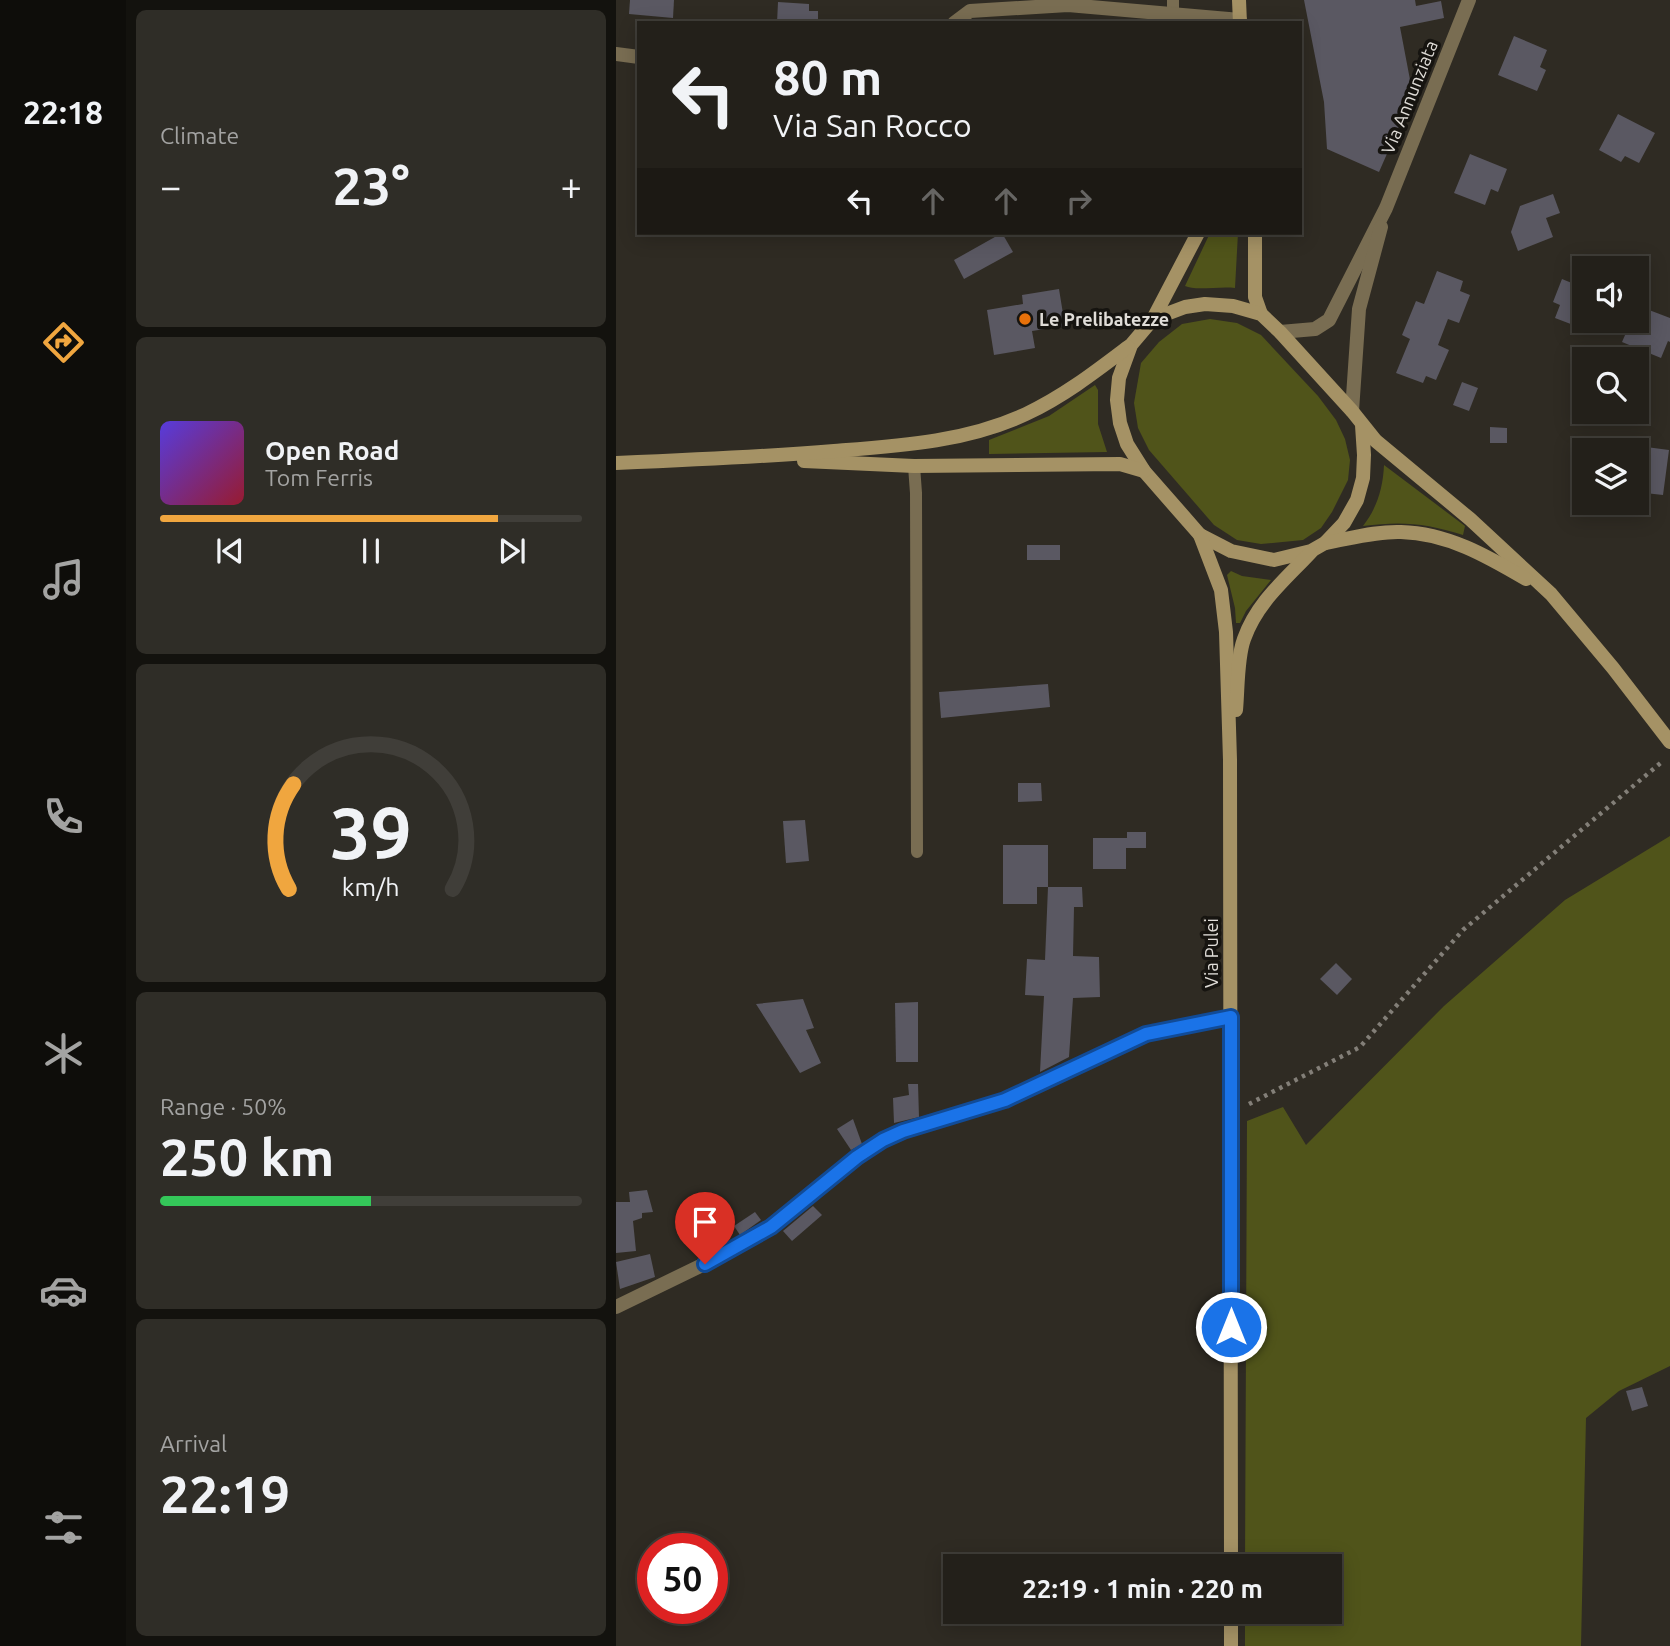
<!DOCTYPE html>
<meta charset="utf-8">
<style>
body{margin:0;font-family:Ubuntu,sans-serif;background:#2f2d27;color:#f1f3f6;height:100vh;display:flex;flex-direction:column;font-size:26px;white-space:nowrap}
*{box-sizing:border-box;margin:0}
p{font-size:23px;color:#a3a3a2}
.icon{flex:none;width:38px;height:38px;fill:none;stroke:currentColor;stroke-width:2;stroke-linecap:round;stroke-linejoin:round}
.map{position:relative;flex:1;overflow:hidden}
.side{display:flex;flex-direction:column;gap:10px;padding:10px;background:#13120e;width:490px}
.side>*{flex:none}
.top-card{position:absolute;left:21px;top:21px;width:665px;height:214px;border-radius:0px;box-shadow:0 4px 18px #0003,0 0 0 2px #403e39;background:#23201a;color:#f1f3f6;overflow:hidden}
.buttons{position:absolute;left:956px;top:256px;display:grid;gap:14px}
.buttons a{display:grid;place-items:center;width:77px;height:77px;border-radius:0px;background:#23201a;box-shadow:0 4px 18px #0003,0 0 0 2px #403e39;font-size:35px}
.speed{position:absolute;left:21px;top:1533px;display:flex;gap:14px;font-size:35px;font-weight:700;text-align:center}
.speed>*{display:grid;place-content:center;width:91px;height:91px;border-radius:50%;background:#23201a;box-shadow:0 4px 18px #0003,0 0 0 2px #403e39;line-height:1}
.speed .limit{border:10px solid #d22;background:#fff;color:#111}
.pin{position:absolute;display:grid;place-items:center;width:60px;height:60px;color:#fff;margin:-72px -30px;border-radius:50% 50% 50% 0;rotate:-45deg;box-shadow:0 0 7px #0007}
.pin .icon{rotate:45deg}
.me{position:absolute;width:77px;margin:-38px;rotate:0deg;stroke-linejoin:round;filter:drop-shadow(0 0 5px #0008)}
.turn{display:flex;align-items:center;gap:24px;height:147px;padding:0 21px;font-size:32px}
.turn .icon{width:91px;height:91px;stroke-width:2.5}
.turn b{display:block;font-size:49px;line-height:60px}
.lanes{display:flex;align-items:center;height:66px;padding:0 21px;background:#0003;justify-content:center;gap:35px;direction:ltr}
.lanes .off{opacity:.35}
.big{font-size:52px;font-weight:600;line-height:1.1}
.side .widget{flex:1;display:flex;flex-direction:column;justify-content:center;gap:10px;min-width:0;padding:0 24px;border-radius:10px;background:#2f2d27}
.side .dial{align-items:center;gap:0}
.dial svg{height:182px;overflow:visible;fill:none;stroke:#403e39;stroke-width:7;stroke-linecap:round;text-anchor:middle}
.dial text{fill:#f1f3f6;stroke:none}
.song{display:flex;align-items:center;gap:21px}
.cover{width:84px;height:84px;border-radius:10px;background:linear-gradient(135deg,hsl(250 70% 55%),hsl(350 70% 35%))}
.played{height:7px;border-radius:4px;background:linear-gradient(90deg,#f0a63f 80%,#403e39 80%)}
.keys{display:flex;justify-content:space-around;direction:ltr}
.heat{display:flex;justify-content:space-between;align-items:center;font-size:38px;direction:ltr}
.charge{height:10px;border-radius:5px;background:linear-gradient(90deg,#34c759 50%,#403e39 0)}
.trip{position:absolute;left:327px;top:1554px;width:399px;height:70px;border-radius:0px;background:#23201a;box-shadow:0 4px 18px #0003,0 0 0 2px #403e39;font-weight:600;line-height:70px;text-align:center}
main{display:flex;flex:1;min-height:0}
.tabs{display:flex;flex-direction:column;width:126px;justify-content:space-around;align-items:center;background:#0e0d0a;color:#a3a3a2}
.tabs .icon{width:49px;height:49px}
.tabs .active{color:#f0a63f}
.tabs b{font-size:32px;color:#f1f3f6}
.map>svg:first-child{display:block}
</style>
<main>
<nav class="tabs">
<b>22:18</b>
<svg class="icon active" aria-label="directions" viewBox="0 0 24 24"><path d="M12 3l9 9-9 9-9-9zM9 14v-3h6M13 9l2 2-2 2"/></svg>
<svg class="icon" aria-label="music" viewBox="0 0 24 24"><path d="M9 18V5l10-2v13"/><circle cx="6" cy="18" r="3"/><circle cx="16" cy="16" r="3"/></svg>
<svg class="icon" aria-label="phone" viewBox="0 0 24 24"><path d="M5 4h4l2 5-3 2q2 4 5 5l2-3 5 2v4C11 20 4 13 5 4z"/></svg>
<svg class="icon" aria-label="climate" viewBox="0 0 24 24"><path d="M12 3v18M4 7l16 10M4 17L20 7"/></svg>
<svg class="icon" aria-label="car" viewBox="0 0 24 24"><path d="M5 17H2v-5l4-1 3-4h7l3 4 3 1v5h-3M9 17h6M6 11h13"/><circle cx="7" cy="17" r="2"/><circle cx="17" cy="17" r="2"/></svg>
<svg class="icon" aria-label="filters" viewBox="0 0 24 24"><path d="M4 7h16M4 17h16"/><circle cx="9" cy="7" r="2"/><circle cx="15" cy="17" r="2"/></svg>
</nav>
<section class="side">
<div class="widget"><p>Climate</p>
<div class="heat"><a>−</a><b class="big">23°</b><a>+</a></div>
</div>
<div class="widget">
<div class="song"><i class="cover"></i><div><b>Open Road</b><p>Tom Ferris</p></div></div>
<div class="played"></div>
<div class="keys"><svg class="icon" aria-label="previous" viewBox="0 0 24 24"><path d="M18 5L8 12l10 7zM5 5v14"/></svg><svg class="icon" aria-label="pause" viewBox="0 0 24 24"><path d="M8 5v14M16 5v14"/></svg><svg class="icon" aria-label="next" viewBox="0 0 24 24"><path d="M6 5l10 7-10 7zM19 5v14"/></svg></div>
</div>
<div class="widget dial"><svg viewBox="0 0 100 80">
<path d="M14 69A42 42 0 1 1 86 69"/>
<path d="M14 69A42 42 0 0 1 16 23" stroke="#f0a63f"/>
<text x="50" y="56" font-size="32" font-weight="700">39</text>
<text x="50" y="72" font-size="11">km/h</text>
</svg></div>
<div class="widget"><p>Range · 50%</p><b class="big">250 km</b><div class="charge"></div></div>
<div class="widget"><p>Arrival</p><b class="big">22:19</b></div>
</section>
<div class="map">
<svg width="1054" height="1646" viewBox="0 0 1054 1646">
<rect width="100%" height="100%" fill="#2f2b23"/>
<g fill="#50541a">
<path d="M 594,233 L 622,233 L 619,288 C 604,286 579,291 569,286 Z"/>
<path d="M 594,319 L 621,323 L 645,335 L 702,396 L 720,420 L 729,439 L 734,460 L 732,480 L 716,512 L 705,528 L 687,540 L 645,544 L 621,540 L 598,525 L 533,450 L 522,428 L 518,403 L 525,363 L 543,342 L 566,324 Z"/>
<path d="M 479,385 L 482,390 L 482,424 L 491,452 L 373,454 L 373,440 L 433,416 Z"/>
<path d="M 768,465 L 849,526 L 847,535 C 810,523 785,521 747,526 C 761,508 767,488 768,465 Z"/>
<path d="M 615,571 L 626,576 L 655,580 L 630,611 L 624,623 L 620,623 L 619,608 L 611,575 Z"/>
<path d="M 1054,836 L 1054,1366 L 1003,1391 L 970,1418 L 965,1646 L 629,1646 L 629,1612 L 714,1612 L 714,1566 L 629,1566 L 631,1121 L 667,1107 L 690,1145 L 828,1006 L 949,900 Z"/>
</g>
<g fill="#5a5862">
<path d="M 14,0 L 58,0 L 57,18 L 13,14 Z"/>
<path d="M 688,0 L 799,0 L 800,6 L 825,1 L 828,18 L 784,27 L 795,85 L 802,83 L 763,172 L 711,149 L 708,102 Z"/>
<path d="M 162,2 L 193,4 L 193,11 L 202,11 L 202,23 L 161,23 Z"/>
<path d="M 898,36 L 931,50 L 924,67 L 930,70 L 921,91 L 882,75 Z"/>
<path d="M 1002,114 L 1039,133 L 1023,163 L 1009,156 L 1005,162 L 983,150 Z"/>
<path d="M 854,154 L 891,169 L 882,192 L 875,189 L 869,205 L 838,193 Z"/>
<path d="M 937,194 L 944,213 L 930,218 L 937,237 L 902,251 L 895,232 L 904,206 Z"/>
<path d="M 386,233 L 397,252 L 348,279 L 338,260 Z"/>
<path d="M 821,271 L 847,281 L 844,291 L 854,295 L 843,323 L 832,319 L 822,345 L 833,350 L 820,380 L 810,376 L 807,383 L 780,373 L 794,339 L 786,335 L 800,301 L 808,304 Z"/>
<path d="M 946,279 L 968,288 L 968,320 L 978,320 L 973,331 L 939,318 L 944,305 L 937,302 Z"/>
<path d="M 1020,283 L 1028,286 L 1020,304 Z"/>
<path d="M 443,289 L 449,326 L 416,331 L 419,348 L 378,355 L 371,310 L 407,304 L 406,295 Z"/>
<path d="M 1020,305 L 1054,318 L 1054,342 L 1052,341 L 1045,358 L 1006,342 L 1013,326 L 999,320 L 1020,320 Z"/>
<path d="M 846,382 L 862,388 L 853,411 L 837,405 Z"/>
<path d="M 874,427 L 891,428 L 891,443 L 874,443 Z"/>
<path d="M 977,440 L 1053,450 L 1047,495 L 1020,492 L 1020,450 L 976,450 Z"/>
<rect x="411" y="545" width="33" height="15"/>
<path d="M 432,684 L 434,707 L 325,718 L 323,692 Z"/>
<path d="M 402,783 L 425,783 L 426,801 L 402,802 Z"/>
<path d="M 189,820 L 193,861 L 170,863 L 167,821 Z"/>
<path d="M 511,832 L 530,832 L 530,848 L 510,848 L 510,869 L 477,869 L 477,838 L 511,838 Z"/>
<path d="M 387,845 L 432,845 L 432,887 L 421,887 L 421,904 L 387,904 Z"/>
<path d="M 432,887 L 466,887 L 467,907 L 458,907 L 457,956 L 483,957 L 484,997 L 457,998 L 453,1057 L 424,1072 L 428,996 L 409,995 L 411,959 L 429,960 Z"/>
<path d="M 720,963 L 736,979 L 721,995 L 704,979 Z"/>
<path d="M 187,999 L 198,1028 L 190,1030 L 205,1063 L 184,1073 L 140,1004 Z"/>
<path d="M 302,1002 L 302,1062 L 280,1062 L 279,1003 Z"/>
<path d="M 292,1084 L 302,1084 L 303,1117 L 278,1123 L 277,1098 L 293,1095 Z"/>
<path d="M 237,1119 L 246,1144 L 235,1150 L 221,1129 Z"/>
<path d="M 31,1190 L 37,1212 L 26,1213 L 26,1218 L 17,1221 L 20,1251 L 0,1253 L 0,1202 L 14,1202 L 13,1192 Z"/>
<path d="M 197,1206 L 206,1215 L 176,1241 L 167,1231 Z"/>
<path d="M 139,1212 L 145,1220 L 124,1235 L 118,1226 Z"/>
<path d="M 34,1254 L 39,1277 L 4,1289 L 0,1262 Z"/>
<path d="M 1026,1387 L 1032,1406 L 1016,1411 L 1010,1391 Z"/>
</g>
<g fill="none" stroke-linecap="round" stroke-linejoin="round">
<path stroke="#837f78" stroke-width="4.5" stroke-dasharray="3.5 5" stroke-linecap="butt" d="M 633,1104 L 744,1047 L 847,930 L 1048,760"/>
<g stroke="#796d52" stroke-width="12">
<path d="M 557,0 L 557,14"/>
<path d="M 298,466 L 300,493 L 301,852"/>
</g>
<g stroke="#796d52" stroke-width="14">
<path d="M 338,23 L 354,11 L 452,5 L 624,20"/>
<path d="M 0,54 L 23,57"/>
<path d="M 664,332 L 699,329 L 713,320 L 770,208 L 853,0"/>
<path d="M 736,411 L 743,309 L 765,227"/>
<path d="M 0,1307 L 111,1253 L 155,1227 L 241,1157 L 266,1140 L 287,1131 L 389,1100 L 530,1034 L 615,1017"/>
</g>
<g stroke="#a59265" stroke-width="14">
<path d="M 623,0 L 624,23"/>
<path d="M 639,233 L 639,297 L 645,314"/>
<path d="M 537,319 L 582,233"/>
<path d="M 746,425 L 748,455 L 747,478 L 741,500 L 728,523 L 709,543 L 695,551 L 658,560 L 615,551 L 584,535 L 528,471 L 511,444 L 504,423 L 501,400 L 503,378 L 515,345 L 537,319 L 569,307 L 589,304 L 617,306 L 645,314 L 664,332 L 736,411 L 760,441 L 854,519 L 935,594 L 997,668 L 1054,742"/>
<path d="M 188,461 L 298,466 L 504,464 L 528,471"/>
<path d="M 0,463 C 73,460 145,457 218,451 C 283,446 350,442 410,414 C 448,396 479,372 512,347"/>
<path d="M 584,535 L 605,590 L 610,632 L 614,760 L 615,1566"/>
<path d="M 709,543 C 733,539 760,531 785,532 C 831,533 871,556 910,579"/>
<path d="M 620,710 C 622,689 621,658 628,639 C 641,602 670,579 695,552"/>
<path d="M 615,1612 L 615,1646"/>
</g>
</g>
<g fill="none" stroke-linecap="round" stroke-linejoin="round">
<g stroke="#114b97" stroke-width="18">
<path id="route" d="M 89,1264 L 155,1227 L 241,1157 L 267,1140 L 287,1131 L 389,1100 L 530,1034 L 615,1017 L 615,1327"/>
</g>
<use href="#route" stroke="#1a73e8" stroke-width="12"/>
</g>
<circle fill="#e8710a" stroke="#161410" stroke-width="2.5" cx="409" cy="319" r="7"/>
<g text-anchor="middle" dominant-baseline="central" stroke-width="7" stroke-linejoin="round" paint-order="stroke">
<g font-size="18" fill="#e0ddd8" stroke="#161410">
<text transform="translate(793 97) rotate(-68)">Via Annunziata</text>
<text transform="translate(595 953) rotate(-90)">Via Pulei</text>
</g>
<g font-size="18" font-weight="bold" fill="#e0ddd8" stroke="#161410" text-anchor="start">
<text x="423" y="319">Le Prelibatezze</text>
</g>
</g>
</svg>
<div class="buttons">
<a><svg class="icon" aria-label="sound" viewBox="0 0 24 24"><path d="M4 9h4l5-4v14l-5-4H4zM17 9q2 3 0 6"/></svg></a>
<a><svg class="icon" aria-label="search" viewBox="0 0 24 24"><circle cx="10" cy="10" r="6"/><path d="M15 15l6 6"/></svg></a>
<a><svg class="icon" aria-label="layers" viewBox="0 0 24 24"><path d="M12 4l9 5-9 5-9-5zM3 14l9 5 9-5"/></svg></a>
</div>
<div class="speed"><div class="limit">50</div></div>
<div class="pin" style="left:89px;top:1264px;background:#d93025"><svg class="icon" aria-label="arrive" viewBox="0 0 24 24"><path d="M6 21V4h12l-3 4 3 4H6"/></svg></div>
<svg class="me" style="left:615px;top:1327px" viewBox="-20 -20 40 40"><circle r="17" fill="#1a73e8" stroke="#fff" stroke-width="3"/><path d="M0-11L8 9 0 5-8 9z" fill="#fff"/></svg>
<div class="trip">22:19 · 1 min · 220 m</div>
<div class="top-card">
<div class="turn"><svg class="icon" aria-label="left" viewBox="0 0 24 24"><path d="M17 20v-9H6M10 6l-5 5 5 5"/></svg><div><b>80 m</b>Via San Rocco</div></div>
<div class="lanes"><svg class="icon" aria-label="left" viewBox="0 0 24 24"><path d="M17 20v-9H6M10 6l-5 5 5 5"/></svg><svg class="icon off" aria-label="ahead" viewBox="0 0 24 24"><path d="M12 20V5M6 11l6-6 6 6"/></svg><svg class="icon off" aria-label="ahead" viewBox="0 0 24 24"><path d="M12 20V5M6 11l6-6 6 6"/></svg><svg class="icon off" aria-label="right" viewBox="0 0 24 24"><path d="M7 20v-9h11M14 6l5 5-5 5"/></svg></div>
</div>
</div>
</main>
